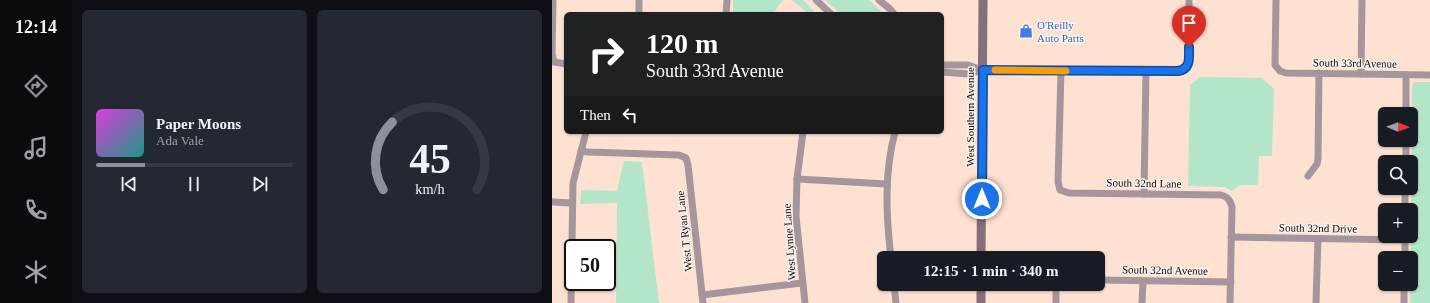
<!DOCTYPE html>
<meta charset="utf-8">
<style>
body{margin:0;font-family:Georgia,serif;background:#242831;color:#f1f3f6;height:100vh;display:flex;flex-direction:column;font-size:15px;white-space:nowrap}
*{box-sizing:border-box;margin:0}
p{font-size:13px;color:#9ea1a6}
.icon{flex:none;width:22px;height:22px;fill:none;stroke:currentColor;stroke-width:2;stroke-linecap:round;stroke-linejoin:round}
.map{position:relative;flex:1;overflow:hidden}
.details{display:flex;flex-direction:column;gap:10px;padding:10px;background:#0d0f14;width:480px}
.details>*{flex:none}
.top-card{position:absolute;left:12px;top:12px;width:380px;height:122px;border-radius:6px;box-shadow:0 1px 3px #0004;background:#202124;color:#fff;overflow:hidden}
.needle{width:26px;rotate:91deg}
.tools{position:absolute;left:826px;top:107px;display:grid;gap:8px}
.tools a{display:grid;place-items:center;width:40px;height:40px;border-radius:6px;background:#171b24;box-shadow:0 1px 3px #0004;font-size:20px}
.speed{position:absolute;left:12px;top:239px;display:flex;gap:8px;font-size:20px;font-weight:700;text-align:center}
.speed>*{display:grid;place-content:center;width:52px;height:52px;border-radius:50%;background:#171b24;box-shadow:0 1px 3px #0004;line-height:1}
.speed .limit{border:2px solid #111;border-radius:6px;background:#fff;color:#111}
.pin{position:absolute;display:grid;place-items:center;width:34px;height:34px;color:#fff;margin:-41px -17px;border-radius:50% 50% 50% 0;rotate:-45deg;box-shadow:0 0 4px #0007}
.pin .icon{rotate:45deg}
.me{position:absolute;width:44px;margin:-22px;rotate:0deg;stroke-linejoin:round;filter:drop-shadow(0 0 3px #0008)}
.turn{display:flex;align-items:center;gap:14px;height:84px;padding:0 16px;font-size:18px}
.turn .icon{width:52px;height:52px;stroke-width:2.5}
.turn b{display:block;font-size:28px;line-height:34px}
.then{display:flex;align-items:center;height:38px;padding:0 16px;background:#0003;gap:8px;font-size:15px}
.details .widget{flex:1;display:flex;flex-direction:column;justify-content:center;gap:6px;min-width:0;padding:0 14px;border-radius:6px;background:#242831}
.details .dial{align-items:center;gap:0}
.dial svg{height:104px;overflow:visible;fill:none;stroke:#363941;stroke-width:7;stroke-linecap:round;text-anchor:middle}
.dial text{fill:#f1f3f6;stroke:none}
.song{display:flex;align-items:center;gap:12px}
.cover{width:48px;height:48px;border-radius:6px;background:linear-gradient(135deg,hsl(300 70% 55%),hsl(170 70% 35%))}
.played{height:4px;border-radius:2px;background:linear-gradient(90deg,#8c9099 25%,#363941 25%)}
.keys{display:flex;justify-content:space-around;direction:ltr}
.details .tiles{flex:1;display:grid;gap:10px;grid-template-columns:repeat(2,1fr)}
.trip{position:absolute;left:325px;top:251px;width:228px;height:40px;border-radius:6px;background:#171b24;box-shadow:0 1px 3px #0004;font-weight:700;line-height:40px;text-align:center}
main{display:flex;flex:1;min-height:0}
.dock{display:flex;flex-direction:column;width:72px;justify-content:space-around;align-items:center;background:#090b0e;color:#9ea1a6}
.dock .icon{width:28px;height:28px}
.dock .active{color:#8c9099}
.dock b{font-size:18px;color:#f1f3f6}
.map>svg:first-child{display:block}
</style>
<main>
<nav class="dock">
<b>12:14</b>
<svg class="icon active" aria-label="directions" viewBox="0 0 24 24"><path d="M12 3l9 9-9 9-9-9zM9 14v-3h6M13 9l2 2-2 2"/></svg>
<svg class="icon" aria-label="music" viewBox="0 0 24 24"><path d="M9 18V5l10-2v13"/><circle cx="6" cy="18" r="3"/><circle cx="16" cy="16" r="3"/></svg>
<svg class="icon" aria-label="phone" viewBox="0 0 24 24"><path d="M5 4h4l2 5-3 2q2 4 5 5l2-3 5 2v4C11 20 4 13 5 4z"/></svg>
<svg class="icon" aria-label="climate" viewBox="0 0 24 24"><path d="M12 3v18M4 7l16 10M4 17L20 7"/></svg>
</nav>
<section class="details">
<div class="tiles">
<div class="widget">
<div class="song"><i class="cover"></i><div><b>Paper Moons</b><p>Ada Vale</p></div></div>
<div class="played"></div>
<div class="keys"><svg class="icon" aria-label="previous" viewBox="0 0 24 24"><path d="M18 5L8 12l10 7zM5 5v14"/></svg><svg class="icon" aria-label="pause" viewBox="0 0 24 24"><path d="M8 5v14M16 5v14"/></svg><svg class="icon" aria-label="next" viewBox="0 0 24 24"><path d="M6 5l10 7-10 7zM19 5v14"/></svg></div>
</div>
<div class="widget dial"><svg viewBox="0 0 100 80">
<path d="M14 69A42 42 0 1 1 86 69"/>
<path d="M14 69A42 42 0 0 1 21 17" stroke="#8c9099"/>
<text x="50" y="56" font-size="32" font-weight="700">45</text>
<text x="50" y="72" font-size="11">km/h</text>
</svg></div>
</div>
</section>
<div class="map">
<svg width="878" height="303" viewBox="0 0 878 303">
<rect width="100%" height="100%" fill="#ffe1d2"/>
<g fill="#b3e6c8">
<path d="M 181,0 L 234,0 L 230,1 L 221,14 L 181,14 Z"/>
<path d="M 240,0 L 251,0 L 262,11 L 260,14 L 257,14 Z"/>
<path d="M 273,0 L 317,0 L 332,14 L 289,14 Z"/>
<path d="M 649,77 L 710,78 L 722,89 L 720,156 L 707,156 L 706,185 L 688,185 L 680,191 L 673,187 L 636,186 L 638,85 Z"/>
<path d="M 864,82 L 878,82 L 878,303 L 858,303 L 860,86 L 861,83 Z"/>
<path d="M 72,161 L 90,162 L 107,303 L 64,303 L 65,203 L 28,204 L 29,190 L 65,191 Z"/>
</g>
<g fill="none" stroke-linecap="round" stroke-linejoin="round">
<g stroke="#a5969e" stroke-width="7">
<path d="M 1,0 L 0,54 L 2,62 L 14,64"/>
<path d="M 264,0 L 279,14"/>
<path d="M 327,0 L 338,9 L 342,14"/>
<path d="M 724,0 L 723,65 L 728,71 L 734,73 L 878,75"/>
<path d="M 87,14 L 87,0"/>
<path d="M 174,14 L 175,0"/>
<path d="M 390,65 L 416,65 L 430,70"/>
<path d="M 509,71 L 506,182 L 508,190 L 517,193 L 669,195 C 676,197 678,200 680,207 L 678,303"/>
<path d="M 390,72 L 416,74 L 431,70 L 630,71 L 636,66 L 637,62 L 637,0"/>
<path d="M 809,74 L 810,0"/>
<path d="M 854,114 L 854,75"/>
<path d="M 251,132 L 245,179 L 244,216 L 253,303"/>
<path d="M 29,151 L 36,152 L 127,155 L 134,158 L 136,165 L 151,303"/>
<path d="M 854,162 L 854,140"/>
<path d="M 756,176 L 765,164 L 766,159 L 767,73"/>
<path d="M 245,179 L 335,184"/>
<path d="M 592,194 L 594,71"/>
<path d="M 0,202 L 20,203"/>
<path d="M 853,210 L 853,188"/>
<path d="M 679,237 L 853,240"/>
<path d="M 339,258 C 334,216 332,173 343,132"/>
<path d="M 853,258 L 853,236"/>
<path d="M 546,280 L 679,282"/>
<path d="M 342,284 L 344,303"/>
<path d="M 150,295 L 250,283"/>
<path d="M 19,303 L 21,183 L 34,132"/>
<path d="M 504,303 L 504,284"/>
<path d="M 590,303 L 591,281"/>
<path d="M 764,303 L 766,239"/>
<path d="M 852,303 L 852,284"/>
</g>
<g stroke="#846f7b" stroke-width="9">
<path d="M 429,258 L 431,0"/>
<path d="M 429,303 L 429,284"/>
</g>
</g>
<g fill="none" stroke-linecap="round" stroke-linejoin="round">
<g stroke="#114b97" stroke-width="10">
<path id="route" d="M 430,199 L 431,70 L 626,71 C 639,69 637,58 637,47"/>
</g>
<use href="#route" stroke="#1a73e8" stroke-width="7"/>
<path stroke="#f59e0b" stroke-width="7" d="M 443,70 L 514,71"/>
</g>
<defs>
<g id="shop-bare" transform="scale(1.08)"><path d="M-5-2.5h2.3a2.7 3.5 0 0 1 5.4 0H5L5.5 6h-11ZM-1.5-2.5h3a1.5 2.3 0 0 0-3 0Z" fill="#3f7fe0" stroke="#fbf3f0" stroke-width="2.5" paint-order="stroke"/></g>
</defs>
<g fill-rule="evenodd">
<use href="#shop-bare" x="474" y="31"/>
</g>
<g text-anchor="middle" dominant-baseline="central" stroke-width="3" stroke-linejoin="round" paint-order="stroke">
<g font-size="11" fill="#366cbe" stroke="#fbf3f0" text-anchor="start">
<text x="485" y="25">O'Reilly<tspan x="485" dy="13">Auto Parts</tspan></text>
</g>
<g font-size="11" fill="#130804" stroke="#fbf3f0">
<text transform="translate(803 63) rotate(1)">South 33rd Avenue</text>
<text transform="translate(418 117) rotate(-90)">West Southern Avenue</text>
<text transform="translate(592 183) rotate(1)">South 32nd Lane</text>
<text transform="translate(766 228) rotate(1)">South 32nd Drive</text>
<text transform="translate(132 231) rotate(-96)">West T Ryan Lane</text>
<text transform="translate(237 242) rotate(-94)">West Lynne Lane</text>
<text transform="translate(613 270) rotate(1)">South 32nd Avenue</text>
</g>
</g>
</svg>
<div class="tools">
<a><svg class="needle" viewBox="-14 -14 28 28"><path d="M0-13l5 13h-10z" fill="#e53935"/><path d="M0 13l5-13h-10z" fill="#9ea1a6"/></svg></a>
<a><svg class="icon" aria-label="search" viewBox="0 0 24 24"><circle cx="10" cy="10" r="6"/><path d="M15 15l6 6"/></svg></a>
<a>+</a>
<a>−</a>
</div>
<div class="speed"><div class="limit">50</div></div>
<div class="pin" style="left:637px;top:47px;background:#d93025"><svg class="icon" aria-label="arrive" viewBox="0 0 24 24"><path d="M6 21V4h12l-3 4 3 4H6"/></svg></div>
<svg class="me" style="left:430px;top:199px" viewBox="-20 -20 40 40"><circle r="17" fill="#1a73e8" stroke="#fff" stroke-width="3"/><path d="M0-11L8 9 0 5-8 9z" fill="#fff"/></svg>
<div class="trip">12:15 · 1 min · 340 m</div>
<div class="top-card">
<div class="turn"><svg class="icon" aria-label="right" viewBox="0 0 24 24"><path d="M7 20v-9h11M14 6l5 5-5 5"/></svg><div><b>120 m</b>South 33rd Avenue</div></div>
<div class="then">Then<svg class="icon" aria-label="left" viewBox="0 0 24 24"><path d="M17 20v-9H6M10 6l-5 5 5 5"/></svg></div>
</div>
</div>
</main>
